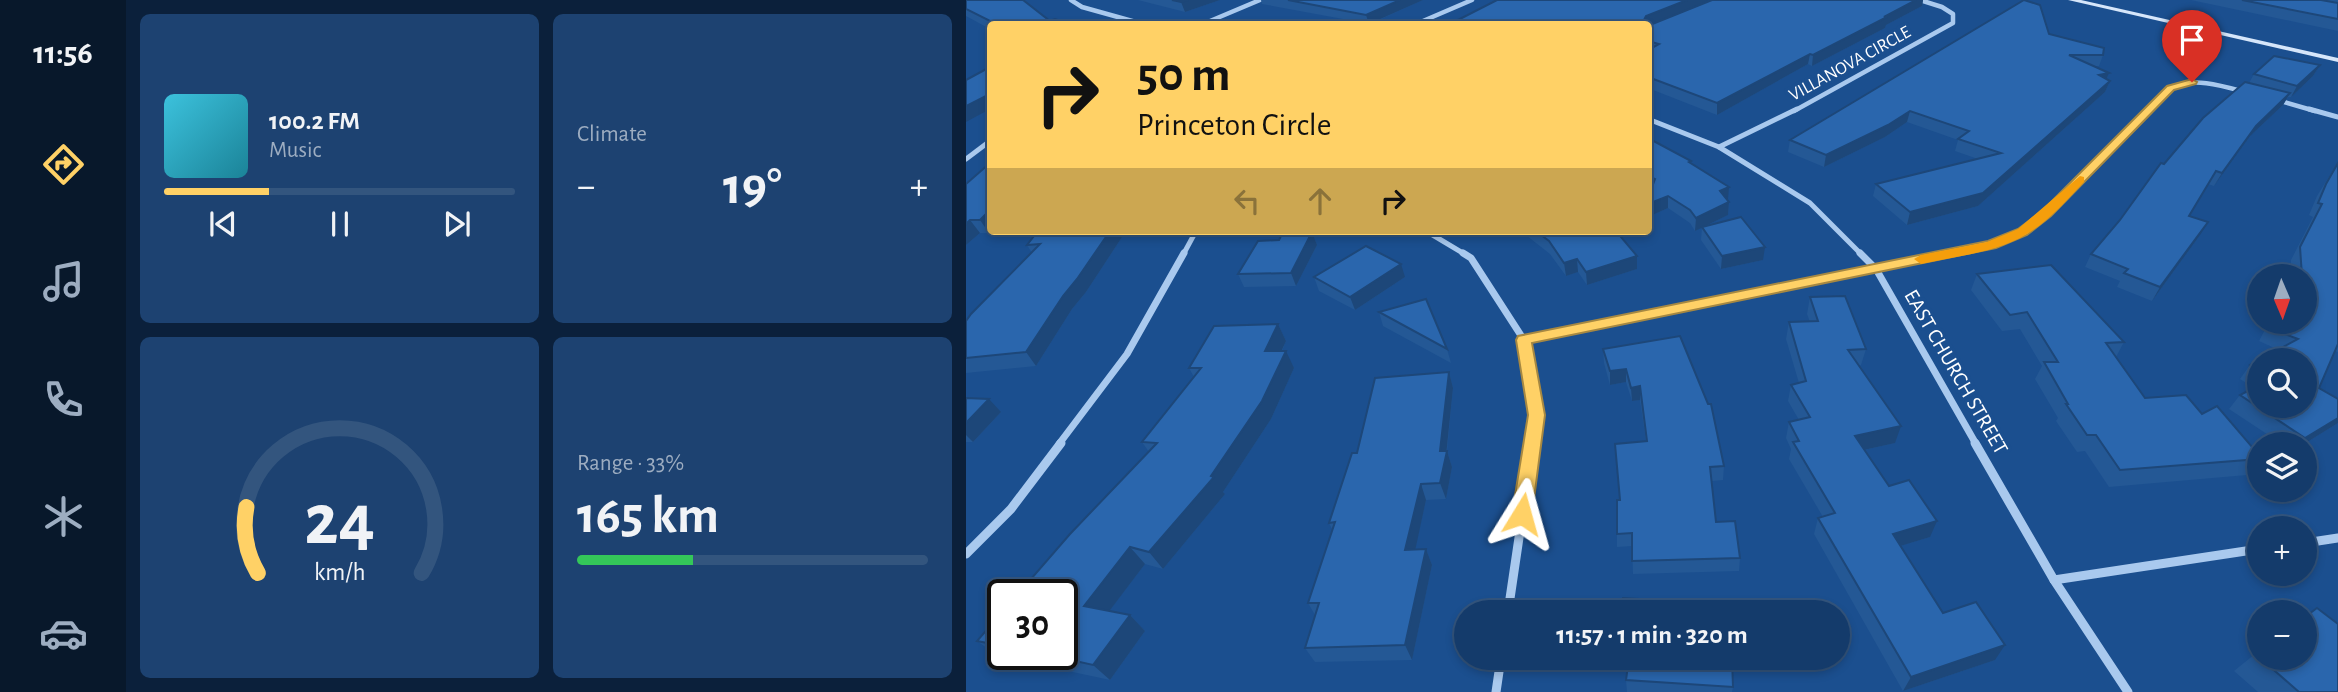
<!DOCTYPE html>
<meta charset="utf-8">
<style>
body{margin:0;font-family:"Alegreya Sans",sans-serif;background:#1d4271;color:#f1f3f6;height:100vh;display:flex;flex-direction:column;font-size:26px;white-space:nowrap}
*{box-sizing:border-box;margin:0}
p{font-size:23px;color:#9dadc1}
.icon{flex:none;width:38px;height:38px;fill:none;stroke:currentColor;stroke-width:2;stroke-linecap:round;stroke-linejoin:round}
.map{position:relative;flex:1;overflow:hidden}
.sheet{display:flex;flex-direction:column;gap:14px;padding:14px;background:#0b203b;width:840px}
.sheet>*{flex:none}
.banner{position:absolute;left:21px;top:21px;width:665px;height:214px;border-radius:7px;box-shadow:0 4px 10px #0003,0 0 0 2px #33557e;background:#ffd166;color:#111;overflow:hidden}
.needle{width:46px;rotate:178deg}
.controls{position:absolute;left:1281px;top:264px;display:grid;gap:14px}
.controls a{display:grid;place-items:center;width:70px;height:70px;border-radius:50%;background:#143b6b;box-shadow:0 4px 10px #0003,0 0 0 2px #33557e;font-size:35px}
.speed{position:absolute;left:21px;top:579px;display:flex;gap:14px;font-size:35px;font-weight:700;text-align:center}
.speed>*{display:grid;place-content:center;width:91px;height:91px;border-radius:50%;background:#143b6b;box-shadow:0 4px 10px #0003,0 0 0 2px #33557e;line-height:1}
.speed .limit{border:4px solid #111;border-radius:10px;background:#fff;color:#111}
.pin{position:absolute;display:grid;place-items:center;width:60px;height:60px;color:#fff;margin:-72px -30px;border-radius:50% 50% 50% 0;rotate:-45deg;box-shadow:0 0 7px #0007}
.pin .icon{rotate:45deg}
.me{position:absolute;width:77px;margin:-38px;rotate:8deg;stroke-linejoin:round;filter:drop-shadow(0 0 5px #0008)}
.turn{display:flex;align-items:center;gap:24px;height:147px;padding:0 35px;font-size:32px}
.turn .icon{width:91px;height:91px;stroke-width:2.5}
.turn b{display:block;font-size:49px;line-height:60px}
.lanes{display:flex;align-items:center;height:66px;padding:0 35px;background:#0003;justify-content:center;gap:35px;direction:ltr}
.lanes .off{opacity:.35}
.big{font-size:52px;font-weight:700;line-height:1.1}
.sheet .card{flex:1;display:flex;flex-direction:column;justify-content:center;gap:10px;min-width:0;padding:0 24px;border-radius:10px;background:#1d4271}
.sheet .dial{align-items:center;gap:0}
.dial svg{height:182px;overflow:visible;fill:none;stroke:#33557e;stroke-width:7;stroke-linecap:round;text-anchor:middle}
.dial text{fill:#f1f3f6;stroke:none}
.song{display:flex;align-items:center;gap:21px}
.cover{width:84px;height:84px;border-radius:10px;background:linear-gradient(135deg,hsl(190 70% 55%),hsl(190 70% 35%))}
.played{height:7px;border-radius:4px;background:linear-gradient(90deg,#ffd166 30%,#33557e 30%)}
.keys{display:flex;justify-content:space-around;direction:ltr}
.heat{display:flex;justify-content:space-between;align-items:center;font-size:38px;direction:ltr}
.charge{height:10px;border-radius:5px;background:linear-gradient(90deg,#34c759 33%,#33557e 0)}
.sheet .tiles{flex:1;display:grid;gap:14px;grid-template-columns:repeat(2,1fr)}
.trip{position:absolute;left:488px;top:600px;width:396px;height:70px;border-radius:35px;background:#143b6b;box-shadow:0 4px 10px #0003,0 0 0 2px #33557e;font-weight:700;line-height:70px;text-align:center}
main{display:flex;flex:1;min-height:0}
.menu{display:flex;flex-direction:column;width:126px;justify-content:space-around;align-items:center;background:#08182b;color:#9dadc1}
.menu .icon{width:49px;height:49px}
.menu .active{color:#ffd166}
.menu b{font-size:32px;color:#f1f3f6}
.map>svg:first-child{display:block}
</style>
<main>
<nav class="menu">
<b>11:56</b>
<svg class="icon active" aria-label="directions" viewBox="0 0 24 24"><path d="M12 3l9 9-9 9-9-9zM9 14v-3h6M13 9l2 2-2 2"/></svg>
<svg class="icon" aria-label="music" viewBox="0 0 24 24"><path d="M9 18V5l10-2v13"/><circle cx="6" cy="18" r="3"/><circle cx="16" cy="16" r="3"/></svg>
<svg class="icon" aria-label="phone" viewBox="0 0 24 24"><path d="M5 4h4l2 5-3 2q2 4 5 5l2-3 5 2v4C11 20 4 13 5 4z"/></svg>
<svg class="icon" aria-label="climate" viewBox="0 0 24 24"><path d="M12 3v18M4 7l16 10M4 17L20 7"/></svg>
<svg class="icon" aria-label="car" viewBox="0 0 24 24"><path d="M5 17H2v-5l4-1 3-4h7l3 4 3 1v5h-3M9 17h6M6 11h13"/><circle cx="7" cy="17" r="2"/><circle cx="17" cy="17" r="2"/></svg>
</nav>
<section class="sheet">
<div class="tiles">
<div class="card">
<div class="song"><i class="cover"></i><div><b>100.2 FM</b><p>Music</p></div></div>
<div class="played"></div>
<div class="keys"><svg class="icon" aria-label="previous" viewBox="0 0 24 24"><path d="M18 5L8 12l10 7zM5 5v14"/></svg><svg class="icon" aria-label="pause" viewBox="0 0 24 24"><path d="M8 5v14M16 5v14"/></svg><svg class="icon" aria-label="next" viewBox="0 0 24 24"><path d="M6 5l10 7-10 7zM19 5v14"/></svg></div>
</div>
<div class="card"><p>Climate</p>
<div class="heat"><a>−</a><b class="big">19°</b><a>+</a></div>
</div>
<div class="card dial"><svg viewBox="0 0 100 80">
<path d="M14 69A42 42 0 1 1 86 69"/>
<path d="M14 69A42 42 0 0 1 9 40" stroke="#ffd166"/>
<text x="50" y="56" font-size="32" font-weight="700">24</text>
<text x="50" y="72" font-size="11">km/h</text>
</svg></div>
<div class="card"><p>Range · 33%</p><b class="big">165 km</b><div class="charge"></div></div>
</div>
</section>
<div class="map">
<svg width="1372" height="692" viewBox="0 0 1372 692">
<rect width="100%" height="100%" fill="#1b4f8f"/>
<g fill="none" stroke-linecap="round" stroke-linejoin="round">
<g stroke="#a9c9ee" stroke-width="4.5">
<path d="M 105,0 L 116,7 L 177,24"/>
<path d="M 237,24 L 294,0"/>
<path d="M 450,24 L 506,0"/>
<path d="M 1311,100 L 1349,111"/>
<path d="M 828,111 L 987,23 L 987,14 L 976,7 L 954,0"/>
<path d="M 1182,111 C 1190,103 1198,92 1207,87 C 1228,77 1257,86 1279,92"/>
</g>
<g stroke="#a9c9ee" stroke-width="5">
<path d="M 1343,109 L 1372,117"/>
<path d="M 682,119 L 753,147 L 844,203 L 896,255"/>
<path d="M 753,147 L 831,109"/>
<path d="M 0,159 L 24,141"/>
<path d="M 460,231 L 500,255"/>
<path d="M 217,255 L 230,231"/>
<path d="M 976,255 L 1025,245 L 1056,232 L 1080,213 L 1184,109"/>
</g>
<g stroke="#a9c9ee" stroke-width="7">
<path d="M 497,253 L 505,258 L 558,340 L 571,415 L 567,444"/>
<path d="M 894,253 L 910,269 L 1010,444"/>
<path d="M 558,340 L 985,253"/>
<path d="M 93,444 L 161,354 L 218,253"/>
</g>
<g stroke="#a9c9ee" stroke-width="9">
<path d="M 1009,443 L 1088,580 L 1162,692"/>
<path d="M 1339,543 L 1372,538"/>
<path d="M 0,554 L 45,509 L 95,443"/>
<path d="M 1088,580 L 1293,549"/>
<path d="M 542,612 L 567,443"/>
<path d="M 530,692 L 535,658"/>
</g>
<path fill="#d6e6fa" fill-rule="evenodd" d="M 1102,0 L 1115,0 L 1372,58 L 1372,62 Z"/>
</g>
<g fill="#245895" fill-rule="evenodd">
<path d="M 0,0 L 84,21 L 104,24 L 24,24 L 24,29 L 0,16 Z"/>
<path d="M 172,0 L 254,0 L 219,12 Z"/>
<path d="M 295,0 L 457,0 L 404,24 L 296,4 Z"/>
<path d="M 744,0 L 684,25 L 746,0 L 957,0 L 956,6 L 920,25 L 919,28 L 846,66 L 842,64 L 751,115 L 682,88 L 682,24 L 484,24 Z"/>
<path d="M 1225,0 L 1372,0 L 1372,31 Z"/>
<path d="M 1083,34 L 1137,55 L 1133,66 L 1127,66 L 1140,79 L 1144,81 L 1139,92 L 1012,206 L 941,225 L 907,196 L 910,184 L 1012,159 L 989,151 L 992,140 L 941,122 L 919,137 L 858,167 L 822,152 L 824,140 Z"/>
<path d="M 1354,65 L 1347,76 L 1325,97 L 1322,97 L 1317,105 L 1283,137 L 1248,186 L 1242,184 L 1223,216 L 1234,235 L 1186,301 L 1151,287 L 1154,281 L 1119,267 L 1125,254 L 1154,220 L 1198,164 L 1283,83 L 1288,74 Z"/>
<path d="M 682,138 L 725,163 L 762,199 L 761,200 L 763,202 L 762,215 L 739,226 L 797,260 L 755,269 L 735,240 L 736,227 L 729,231 L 724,223 L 702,208 L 682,217 L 682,198 L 685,190 L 682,189 Z"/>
<path d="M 1372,162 L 1372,352 L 1369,351 L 1353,388 L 1372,399 L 1372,423 L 1338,444 L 1316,444 L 1263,409 L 1274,395 L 1288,388 L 1274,379 L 1284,365 L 1313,350 L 1293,341 L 1303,322 L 1339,322 L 1339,276 L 1325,276 L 1325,260 L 1347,217 L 1343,215 L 1351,196 ZM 1293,360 L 1339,406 L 1293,406 Z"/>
<path d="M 0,184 L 23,233 L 14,233 L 0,245 Z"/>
<path d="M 72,231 L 160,231 L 120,292 L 106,309 L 70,366 L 0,373 L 0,321 L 66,253 L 61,245 Z"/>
<path d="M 555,231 L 650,231 L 671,256 L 671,269 L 621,285 L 612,272 L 600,276 L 584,254 Z"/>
<path d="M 346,232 L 351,245 L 330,286 L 278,287 L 272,274 L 313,240 Z"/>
<path d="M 1011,274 L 1158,342 L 1150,357 L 1179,398 L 1236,414 L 1293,455 L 1293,462 L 1281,475 L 1143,487 L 1119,451 L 1111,452 L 1090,421 L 1092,418 L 1069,379 L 1076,366 L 1054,329 L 1036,331 L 1005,290 Z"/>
<path d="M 348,277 L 439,277 L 389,310 L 353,291 Z"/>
<path d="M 844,297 L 900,349 L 895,365 L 893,366 L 929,443 L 898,450 L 923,486 L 964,537 L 934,546 L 977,613 L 1029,660 L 937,691 L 848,534 L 852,518 L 857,517 L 823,459 L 825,449 L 820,438 L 823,422 L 833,420 L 822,401 L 825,385 L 833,383 L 820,339 L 823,322 L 844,322 L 841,314 Z"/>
<path d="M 413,312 L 481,349 L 485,363 L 417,326 Z"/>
<path d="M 312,324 L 320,341 L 316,351 L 328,368 L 305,419 L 257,492 L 259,494 L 197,569 L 179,564 L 143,611 L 164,615 L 179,631 L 144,680 L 32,656 L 11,641 L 37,611 L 37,654 L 96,654 L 183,452 L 176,442 L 228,377 L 223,368 Z"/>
<path d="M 714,336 L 758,466 L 757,480 L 746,481 L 750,522 L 774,558 L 773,571 L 667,574 L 666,546 L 651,547 L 651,534 L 653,500 L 680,441 L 674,400 L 666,401 L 660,382 L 644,385 L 638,363 L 637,349 Z"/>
<path d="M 483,372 L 487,388 L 481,451 L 486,467 L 480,499 L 460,500 L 449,549 L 460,549 L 466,565 L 446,660 L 349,662 L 339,648 L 349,615 L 342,603 L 366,529 L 363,523 L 391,453 Z"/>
<path d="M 0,398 L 35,412 L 7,442 L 0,442 Z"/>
<path d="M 1289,654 L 1372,692 L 1292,692 L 1268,671 Z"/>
<path d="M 660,680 L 767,687 L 766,692 L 661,692 Z"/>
</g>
<g fill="#1d4779">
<path d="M 222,0 L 254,0 L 219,12 L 215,2 Z"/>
<path d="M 434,0 L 457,0 L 403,24 L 400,15 Z"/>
<path d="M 721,0 L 744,0 L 682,26 L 677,22 L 680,16 Z"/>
<path d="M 950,0 L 957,0 L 956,6 L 920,25 L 919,28 L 846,66 L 847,55 Z"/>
<path d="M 844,54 L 842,64 L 751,115 L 751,103 Z"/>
<path d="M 1354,65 L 1347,76 L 1325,97 L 1331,86 Z"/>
<path d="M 1143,73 L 1138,84 L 1133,75 Z"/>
<path d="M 1144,81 L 1139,92 L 1012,206 L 941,225 L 944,212 Z"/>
<path d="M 1324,93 L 1317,105 L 1283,137 L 1248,186 L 1256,173 L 1290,126 Z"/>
<path d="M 24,94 L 24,109 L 0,122 L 0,106 Z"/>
<path d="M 944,111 L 941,122 L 919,137 L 858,167 L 860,155 Z"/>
<path d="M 763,187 L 762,199 L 753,203 L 754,191 Z"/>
<path d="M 702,196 L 702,208 L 682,217 L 682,204 Z"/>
<path d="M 763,202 L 762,215 L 729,231 L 730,218 Z"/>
<path d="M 24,210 L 25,231 L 23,233 L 14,220 Z"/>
<path d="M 4,220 L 14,233 L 0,245 L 0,224 Z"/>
<path d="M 1242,222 L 1234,235 L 1186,301 L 1194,287 Z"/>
<path d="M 144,231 L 160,231 L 120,292 L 106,309 L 70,366 L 60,352 L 97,296 Z"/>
<path d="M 346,232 L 351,245 L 330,286 L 325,273 Z"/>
<path d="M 799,247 L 797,260 L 755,269 L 756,256 Z"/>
<path d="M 671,256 L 671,269 L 621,285 L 620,272 Z"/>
<path d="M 611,259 L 612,272 L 600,276 L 598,263 Z"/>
<path d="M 435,264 L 439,277 L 389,310 L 384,297 Z"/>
<path d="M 312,324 L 320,341 L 307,369 L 299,351 Z"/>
<path d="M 320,351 L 328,368 L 305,419 L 257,492 L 259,494 L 197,569 L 183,552 L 245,476 Z"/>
<path d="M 660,369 L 660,382 L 644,385 L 644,371 Z"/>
<path d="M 483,372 L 487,388 L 480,456 L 481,451 L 486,467 L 480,499 L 474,483 L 474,451 Z"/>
<path d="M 674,386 L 674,400 L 666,401 L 665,388 Z"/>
<path d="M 23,399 L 35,412 L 7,442 L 0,435 L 0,423 Z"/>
<path d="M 1372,418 L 1372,423 L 1338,444 L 1333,444 L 1339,438 Z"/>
<path d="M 935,426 L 929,443 L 884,453 L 889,436 Z"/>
<path d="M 455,484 L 460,500 L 446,565 L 439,550 Z"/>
<path d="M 971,521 L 964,537 L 921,550 L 927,534 Z"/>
<path d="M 164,547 L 179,564 L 135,622 L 118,606 Z"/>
<path d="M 460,549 L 466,565 L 446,660 L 439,645 Z"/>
<path d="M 164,615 L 179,631 L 144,680 L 127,665 Z"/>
<path d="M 1039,645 L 1029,660 L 937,691 L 945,677 Z"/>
</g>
<g fill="#2a66ad" stroke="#1d4779" stroke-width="2">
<path d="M 0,0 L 57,0 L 84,21 L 89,19 L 104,24 L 30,24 L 0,9 Z"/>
<path d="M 206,0 L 222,0 L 215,2 Z"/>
<path d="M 322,0 L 434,0 L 400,15 Z"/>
<path d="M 531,0 L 721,0 L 680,16 L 677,22 L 682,24 L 638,24 L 629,21 L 624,24 L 484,24 Z"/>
<path d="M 746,0 L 950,0 L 918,17 L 921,17 L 847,55 L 844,54 L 751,103 L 682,77 L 682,50 L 693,44 L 682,41 L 682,25 L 684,25 Z"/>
<path d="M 1058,0 L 1074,5 L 1083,34 L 1138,48 L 1137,55 L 1103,55 L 1143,73 L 1133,75 L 1144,81 L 1017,193 L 944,212 L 910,184 L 1035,153 L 992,139 L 1003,131 L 944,111 L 922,125 L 860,155 L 824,140 Z"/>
<path d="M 1276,0 L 1355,0 L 1372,3 L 1372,19 Z"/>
<path d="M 1308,56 L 1354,65 L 1331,86 L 1288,74 Z"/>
<path d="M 24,67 L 24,94 L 0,106 L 0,80 Z"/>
<path d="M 1279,82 L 1324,93 L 1290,126 L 1256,173 L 1250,171 L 1223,216 L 1242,222 L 1194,287 L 1158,273 L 1162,269 L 1125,254 L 1154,220 L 1195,163 L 1198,164 L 1237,118 Z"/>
<path d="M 682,138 L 725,161 L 723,162 L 763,187 L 754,191 L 763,202 L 730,218 L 724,210 L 702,196 L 682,204 L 682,198 L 689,179 L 682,176 Z"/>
<path d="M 24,163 L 24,210 L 14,220 L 4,220 L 0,224 L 0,184 Z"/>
<path d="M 1372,163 L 1372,344 L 1353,388 L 1372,399 L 1372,418 L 1339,438 L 1274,395 L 1293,385 L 1293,406 L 1339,406 L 1339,360 L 1293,360 L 1332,339 L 1303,328 L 1306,322 L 1339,322 L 1339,276 L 1336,276 L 1334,247 L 1356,204 L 1352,203 L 1360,184 Z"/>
<path d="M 775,217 L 799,247 L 756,256 L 736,227 Z"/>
<path d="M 72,231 L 144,231 L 111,279 L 97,296 L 60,352 L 0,358 L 0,321 L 5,314 L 74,244 L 61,245 Z"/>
<path d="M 570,231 L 650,231 L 671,256 L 620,272 L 611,259 L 598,263 L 583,241 Z"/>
<path d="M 317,232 L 346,232 L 325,273 L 272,274 L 292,241 L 313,240 Z"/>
<path d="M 400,246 L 435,264 L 384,297 L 348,277 Z"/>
<path d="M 1085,265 L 1158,342 L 1140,343 L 1179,398 L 1220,395 L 1236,414 L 1251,406 L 1293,455 L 1293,459 L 1154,470 L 1130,435 L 1121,435 L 1100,404 L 1102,404 L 1078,362 L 1092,362 L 1061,312 L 1044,315 L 1011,274 Z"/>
<path d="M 879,296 L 900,349 L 882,350 L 935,426 L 889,436 L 923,486 L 943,480 L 971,521 L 927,534 L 977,613 L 1010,602 L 1039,645 L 945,677 L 852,518 L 869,513 L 827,442 L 833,441 L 823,422 L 844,417 L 825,385 L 840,381 L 823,322 L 852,321 L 844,297 Z"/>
<path d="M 460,299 L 481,349 L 413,312 Z"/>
<path d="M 312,324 L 299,351 L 320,351 L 296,401 L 245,476 L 248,477 L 183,552 L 164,547 L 118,606 L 164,615 L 127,665 L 78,654 L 96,654 L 96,595 L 51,595 L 104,534 L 191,443 L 176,442 L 235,368 L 223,368 L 248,326 Z"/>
<path d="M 714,336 L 742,404 L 745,404 L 758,466 L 744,467 L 750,522 L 769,521 L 774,558 L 666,561 L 666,533 L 651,534 L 651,500 L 654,500 L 649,444 L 681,441 L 674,386 L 665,388 L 660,369 L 644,371 L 637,349 Z"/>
<path d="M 1293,360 L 1293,371 L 1284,365 Z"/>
<path d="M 483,372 L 474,451 L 481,451 L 474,483 L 455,484 L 439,550 L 460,549 L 439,645 L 339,648 L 353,603 L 342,603 L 369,522 L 363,523 L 386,453 L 391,453 L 409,378 Z"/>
<path d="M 0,398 L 23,399 L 0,423 Z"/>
<path d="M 657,598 L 766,605 L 766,612 L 655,612 Z"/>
<path d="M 1351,608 L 1372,624 L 1372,692 L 1333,692 L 1294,658 L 1339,658 L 1339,617 Z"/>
<path d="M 37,611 L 37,646 L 11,641 Z"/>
<path d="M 663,658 L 766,658 L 767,687 L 660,680 Z"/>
</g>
<path fill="#ffd166" stroke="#a68842" stroke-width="2" d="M 1226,79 L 1231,82 L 1230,84 L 1208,90 L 1085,216 L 1061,235 L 1030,248 L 566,343 L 579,415 L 566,514 L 563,520 L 556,522 L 549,520 L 546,514 L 562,415 L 550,340 L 552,336 L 1022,241 L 1052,229 L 1076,211 L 1201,86 Z"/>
<path fill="#f59e0b" d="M 1114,176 L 1118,177 L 1118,182 C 1101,200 1083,221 1061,234 C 1030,253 990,256 955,264 L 948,259 L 955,255 L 1021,242 L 1052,229 Z"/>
<g text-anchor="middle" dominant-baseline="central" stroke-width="7" stroke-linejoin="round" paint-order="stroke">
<g font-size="18" fill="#fff" stroke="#1b4f8f">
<text transform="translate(884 64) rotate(-29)">VILLANOVA CIRCLE</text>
</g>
<g font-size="21" fill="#fff" stroke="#1b4f8f">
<text transform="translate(990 372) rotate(60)">EAST CHURCH STREET</text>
</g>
</g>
</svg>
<div class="controls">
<a><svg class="needle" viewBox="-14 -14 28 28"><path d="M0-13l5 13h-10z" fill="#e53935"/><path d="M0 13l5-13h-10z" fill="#9dadc1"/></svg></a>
<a><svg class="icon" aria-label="search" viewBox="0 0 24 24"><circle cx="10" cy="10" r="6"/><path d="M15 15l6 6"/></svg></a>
<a><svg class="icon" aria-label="layers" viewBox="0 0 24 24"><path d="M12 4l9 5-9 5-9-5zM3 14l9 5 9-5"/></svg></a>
<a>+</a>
<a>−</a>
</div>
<div class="speed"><div class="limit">30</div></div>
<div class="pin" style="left:1226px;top:82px;background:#d93025"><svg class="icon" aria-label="arrive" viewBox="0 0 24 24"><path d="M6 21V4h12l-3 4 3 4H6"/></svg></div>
<svg class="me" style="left:556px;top:514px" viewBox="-20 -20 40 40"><path d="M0-17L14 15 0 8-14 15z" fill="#ffd166" stroke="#fff" stroke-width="4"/></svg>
<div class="trip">11:57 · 1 min · 320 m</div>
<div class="banner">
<div class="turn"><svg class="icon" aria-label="right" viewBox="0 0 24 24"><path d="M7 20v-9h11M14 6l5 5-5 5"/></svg><div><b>50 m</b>Princeton Circle</div></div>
<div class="lanes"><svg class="icon off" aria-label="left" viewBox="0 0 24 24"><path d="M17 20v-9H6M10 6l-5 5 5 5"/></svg><svg class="icon off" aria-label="ahead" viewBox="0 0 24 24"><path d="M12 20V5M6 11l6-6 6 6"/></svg><svg class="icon" aria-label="right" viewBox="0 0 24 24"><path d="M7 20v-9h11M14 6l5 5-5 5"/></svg></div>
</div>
</div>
</main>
